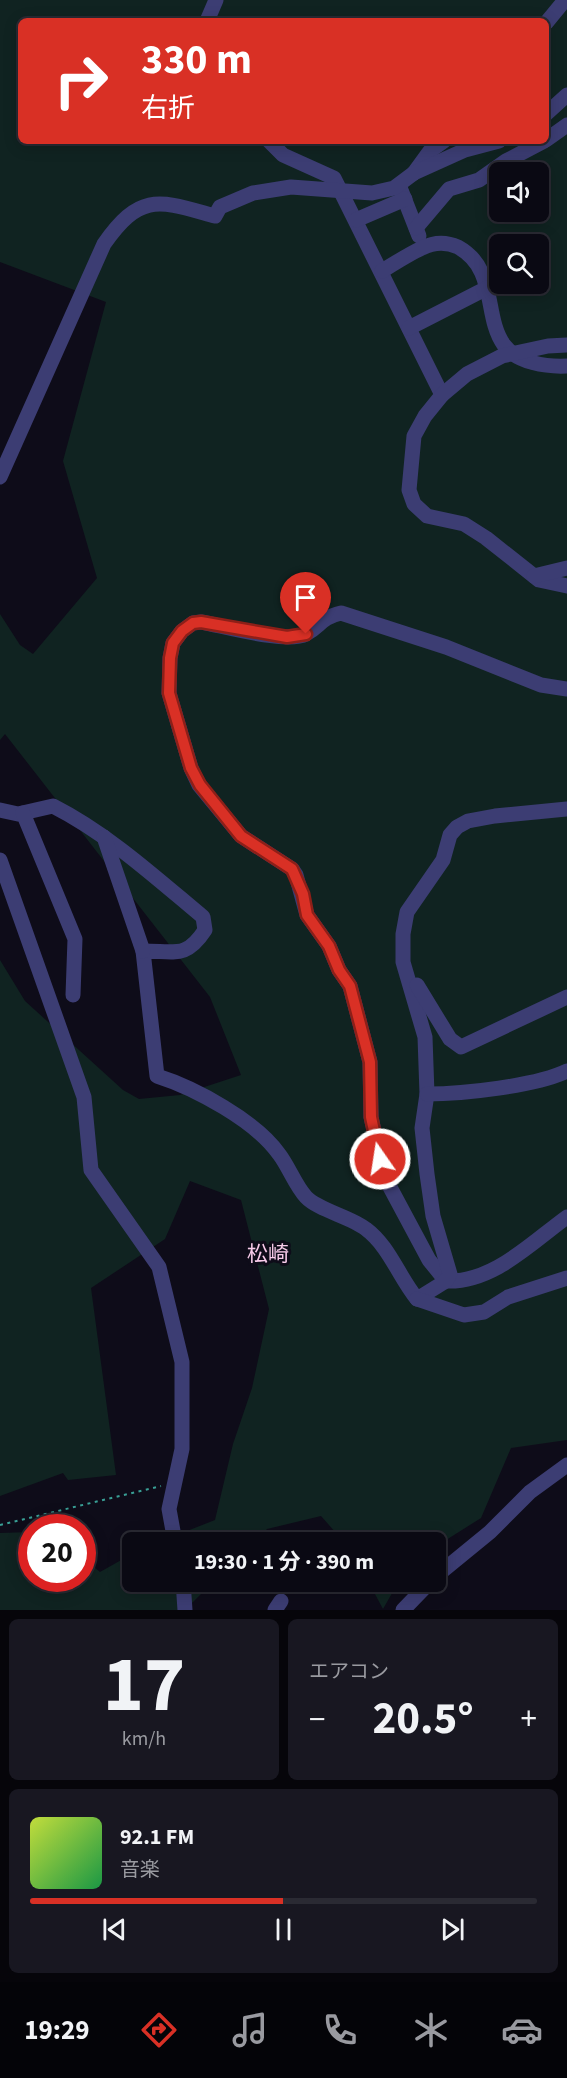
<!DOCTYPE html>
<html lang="ja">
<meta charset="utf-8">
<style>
body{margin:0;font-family:"Source Sans 3","Noto Sans JP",sans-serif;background:#181721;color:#f1f3f6;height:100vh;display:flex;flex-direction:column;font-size:22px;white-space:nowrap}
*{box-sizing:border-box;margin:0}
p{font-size:20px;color:#999aa0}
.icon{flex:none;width:33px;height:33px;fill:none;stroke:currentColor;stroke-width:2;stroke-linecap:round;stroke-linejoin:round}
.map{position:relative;height:1610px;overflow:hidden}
.drawer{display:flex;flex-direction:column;gap:9px;padding:9px;background:#06050a;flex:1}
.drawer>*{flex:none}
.hud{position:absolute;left:18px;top:18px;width:531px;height:126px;border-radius:9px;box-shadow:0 3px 15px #0003,0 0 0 2px #2a2a33;background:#d93025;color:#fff;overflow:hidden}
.controls{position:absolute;left:489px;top:162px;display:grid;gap:12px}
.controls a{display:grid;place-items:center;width:60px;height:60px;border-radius:9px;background:#0a0913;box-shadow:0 3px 15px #0003,0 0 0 2px #2a2a33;font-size:30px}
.speed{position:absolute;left:18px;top:1514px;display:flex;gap:12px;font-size:30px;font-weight:700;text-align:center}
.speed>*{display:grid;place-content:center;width:78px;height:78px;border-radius:50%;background:#0a0913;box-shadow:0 3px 15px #0003,0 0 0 2px #2a2a33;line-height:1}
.speed .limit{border:9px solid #d22;background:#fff;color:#111}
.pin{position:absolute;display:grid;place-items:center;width:51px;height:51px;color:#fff;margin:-62px -26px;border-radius:50% 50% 50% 0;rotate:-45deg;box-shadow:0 0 6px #0007}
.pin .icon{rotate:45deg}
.me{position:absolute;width:66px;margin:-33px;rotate:347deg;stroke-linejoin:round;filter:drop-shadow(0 0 4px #0008)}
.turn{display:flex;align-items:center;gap:21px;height:126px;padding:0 24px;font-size:27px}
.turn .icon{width:78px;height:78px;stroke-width:2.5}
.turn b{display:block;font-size:42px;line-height:51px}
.big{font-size:45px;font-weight:700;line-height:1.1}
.drawer .tile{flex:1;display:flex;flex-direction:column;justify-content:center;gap:9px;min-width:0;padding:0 21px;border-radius:9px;background:#181721}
.drawer .dial{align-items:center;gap:0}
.dial b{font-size:78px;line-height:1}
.song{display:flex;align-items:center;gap:18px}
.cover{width:72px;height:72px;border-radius:9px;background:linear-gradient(135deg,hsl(70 70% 55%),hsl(140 70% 35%))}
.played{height:6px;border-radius:3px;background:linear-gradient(90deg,#d93025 50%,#2a2a33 50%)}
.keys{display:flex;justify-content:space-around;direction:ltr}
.heat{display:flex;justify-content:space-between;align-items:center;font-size:33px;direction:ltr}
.drawer .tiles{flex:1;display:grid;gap:9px;grid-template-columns:1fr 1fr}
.tile:last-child{grid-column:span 2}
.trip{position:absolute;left:122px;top:1532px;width:324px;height:60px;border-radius:9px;background:#0a0913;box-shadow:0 3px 15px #0003,0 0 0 2px #2a2a33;font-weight:700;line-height:60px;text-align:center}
.tab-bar{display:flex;height:96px;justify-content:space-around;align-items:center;background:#040408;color:#999aa0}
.tab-bar .icon{width:42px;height:42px}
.tab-bar .current{color:#d93025}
.tab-bar b{font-size:27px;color:#f1f3f6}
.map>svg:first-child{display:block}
</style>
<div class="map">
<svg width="567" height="1610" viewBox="0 0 567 1610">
<rect width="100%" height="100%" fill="#0e0c19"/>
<g fill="#102321" fill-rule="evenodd">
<path d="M 0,0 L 567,0 L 567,1440 L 511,1448 L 481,1518 L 435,1547 L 435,1542 L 344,1542 L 321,1516 L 267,1529 L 254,1542 L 159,1542 L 215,1520 L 233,1444 L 252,1388 L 269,1309 L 241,1200 L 190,1181 L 165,1239 L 91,1288 L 116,1475 L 68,1480 L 63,1473 L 0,1496 L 0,960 L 25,1001 L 123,1090 L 139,1099 L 180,1095 L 241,1075 L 210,997 L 5,734 L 0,740 L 0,614 L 20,645 L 33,654 L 97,578 L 63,461 L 106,302 L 0,262 ZM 21,21 L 546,21 L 546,141 L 21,141 ZM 500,172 L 538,172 L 538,212 L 500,212 ZM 500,244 L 538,244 L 538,284 L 500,284 Z"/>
<path d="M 31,1532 L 32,1578 L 82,1578 L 83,1558 L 100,1572 L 132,1554 L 132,1581 L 214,1581 L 185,1610 L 0,1610 L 0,1533 Z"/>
<path d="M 368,1581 L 399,1581 L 383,1609 Z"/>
</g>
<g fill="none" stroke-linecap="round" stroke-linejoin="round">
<path stroke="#399f95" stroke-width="2" stroke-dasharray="3 4.5" stroke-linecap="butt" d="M 0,1525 L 161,1486"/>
<g stroke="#3c3d73" stroke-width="15">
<path d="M 207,21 L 216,0"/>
<path d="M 546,23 L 565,0"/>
<path d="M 546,114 L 567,95"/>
<path d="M 546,140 L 567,125"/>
<path d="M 269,141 L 283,155 L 334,178 L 442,395"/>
<path d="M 414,173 L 430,151 L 444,141"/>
<path d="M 399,185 L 419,236"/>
<path d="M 356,220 L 405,199"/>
<path d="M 416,228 L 449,189 L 479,180 L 506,161 L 544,141"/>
<path d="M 382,271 C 395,263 409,254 422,248 C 434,242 447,242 458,247 C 498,269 483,316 504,345 C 517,363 547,367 567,366"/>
<path d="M 409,328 L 487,288"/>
<path d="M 567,345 L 548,346 L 502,356 L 467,374 L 442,395 L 425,416 L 414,436 L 409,490 L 414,504 L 427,516 L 464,524 L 486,538 L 539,580 L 567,586"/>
<path d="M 0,477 L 104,244 C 141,191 160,201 215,216 L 220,207 L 253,193 L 291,187 L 372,193 L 394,188 L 414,173 L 465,150 L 499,141"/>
<path d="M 534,576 L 567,568"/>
<path d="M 567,689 L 541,685 L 446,647 L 341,613 C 320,618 321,626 306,634 C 286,644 224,626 201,622 L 193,623 L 182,631 L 173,643 L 170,658 L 169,693 L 191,768 L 199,785 L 241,836 L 292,869 L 296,875 L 307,915 L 329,946 L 339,970 L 350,986 L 370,1062 L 371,1117 L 384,1176 L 429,1260 L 446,1281 C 493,1283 531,1243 567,1217"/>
<path d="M 0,810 L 18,814 L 53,806 C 108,834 155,877 203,917 L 205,930 C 186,959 175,951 143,951 L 157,1076 C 195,1088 256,1121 279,1154 C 289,1167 295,1185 306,1197 C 318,1210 351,1217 366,1229 C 389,1246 399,1277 417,1299 L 446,1281 L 450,1274 L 433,1216 L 427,1174 L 422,1128 L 427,1094 L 425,1037 L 403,962 L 403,934 L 407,912 L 443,860 L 450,835 L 457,827 L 468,821 L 495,816 L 567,809"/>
<path d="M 23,813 L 75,939 L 73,995"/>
<path d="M 104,837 L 143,951"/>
<path d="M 0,860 L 84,1097 L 91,1170 L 159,1267 L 182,1362 L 182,1449 L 169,1509 L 175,1542"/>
<path d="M 417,985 L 450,1039 L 461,1047 L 567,997"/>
<path d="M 427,1094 C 463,1094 536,1086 567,1071"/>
<path d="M 417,1299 L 464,1315 L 484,1312 L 508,1297 L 567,1278"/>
<path d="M 435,1577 L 490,1532 L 530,1492 L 567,1465"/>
<path d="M 183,1581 L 185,1610"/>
<path d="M 275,1610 L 281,1601"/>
<path d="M 403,1610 L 431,1581"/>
</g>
</g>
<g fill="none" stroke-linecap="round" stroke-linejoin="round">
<g stroke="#8d1f18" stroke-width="15">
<path id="route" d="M 306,634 L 287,637 L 201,622 L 193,623 L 182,631 L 173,643 L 170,658 L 169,693 L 191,768 L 200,785 L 241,836 L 292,869 L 303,894 L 307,915 L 329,946 L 339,970 L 350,986 L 370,1062 L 371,1117 L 380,1159"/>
</g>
<use href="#route" stroke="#d93025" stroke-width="10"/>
</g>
<g text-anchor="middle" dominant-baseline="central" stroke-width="6" stroke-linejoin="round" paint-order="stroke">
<g font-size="21" fill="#f9cceb" stroke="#0e0c19">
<text x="268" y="1254">松崎</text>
</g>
</g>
</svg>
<div class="controls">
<a><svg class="icon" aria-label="sound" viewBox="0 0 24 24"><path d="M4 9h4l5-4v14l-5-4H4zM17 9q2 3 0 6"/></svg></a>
<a><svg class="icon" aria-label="search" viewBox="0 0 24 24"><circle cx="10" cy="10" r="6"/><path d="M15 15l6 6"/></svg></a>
</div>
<div class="speed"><div class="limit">20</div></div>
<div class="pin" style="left:306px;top:634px;background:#d93025"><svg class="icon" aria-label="arrive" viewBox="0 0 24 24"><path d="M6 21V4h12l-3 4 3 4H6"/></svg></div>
<svg class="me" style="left:380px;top:1159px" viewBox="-20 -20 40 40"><circle r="17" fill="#d93025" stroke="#fff" stroke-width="3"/><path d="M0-11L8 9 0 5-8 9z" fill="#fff"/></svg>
<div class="trip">19:30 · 1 分 · 390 m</div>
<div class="hud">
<div class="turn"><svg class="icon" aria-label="right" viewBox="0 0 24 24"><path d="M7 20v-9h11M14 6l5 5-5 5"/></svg><div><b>330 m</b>右折</div></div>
</div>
</div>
<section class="drawer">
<div class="tiles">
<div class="tile dial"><b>17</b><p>km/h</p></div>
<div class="tile"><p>エアコン</p>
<div class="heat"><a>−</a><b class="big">20.5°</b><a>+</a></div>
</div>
<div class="tile">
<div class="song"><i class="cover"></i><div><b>92.1 FM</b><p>音楽</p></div></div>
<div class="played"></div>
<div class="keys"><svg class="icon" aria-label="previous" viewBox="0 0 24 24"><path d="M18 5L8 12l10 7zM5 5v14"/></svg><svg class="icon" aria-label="pause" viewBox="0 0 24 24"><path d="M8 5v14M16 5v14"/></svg><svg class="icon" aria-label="next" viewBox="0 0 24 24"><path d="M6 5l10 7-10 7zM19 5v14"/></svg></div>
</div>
</div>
</section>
<nav class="tab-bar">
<b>19:29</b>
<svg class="icon current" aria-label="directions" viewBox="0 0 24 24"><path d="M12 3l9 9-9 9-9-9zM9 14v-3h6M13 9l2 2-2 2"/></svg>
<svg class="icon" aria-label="music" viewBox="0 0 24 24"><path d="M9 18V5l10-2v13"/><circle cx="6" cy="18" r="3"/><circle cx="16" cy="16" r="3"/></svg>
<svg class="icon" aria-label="phone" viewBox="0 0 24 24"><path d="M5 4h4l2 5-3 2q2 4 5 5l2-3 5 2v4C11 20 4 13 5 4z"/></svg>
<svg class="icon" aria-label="climate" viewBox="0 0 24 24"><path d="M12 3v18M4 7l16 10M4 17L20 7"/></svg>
<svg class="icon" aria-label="car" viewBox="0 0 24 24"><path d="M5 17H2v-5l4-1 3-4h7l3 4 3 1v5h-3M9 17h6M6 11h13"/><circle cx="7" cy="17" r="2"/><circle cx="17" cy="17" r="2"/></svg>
</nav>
